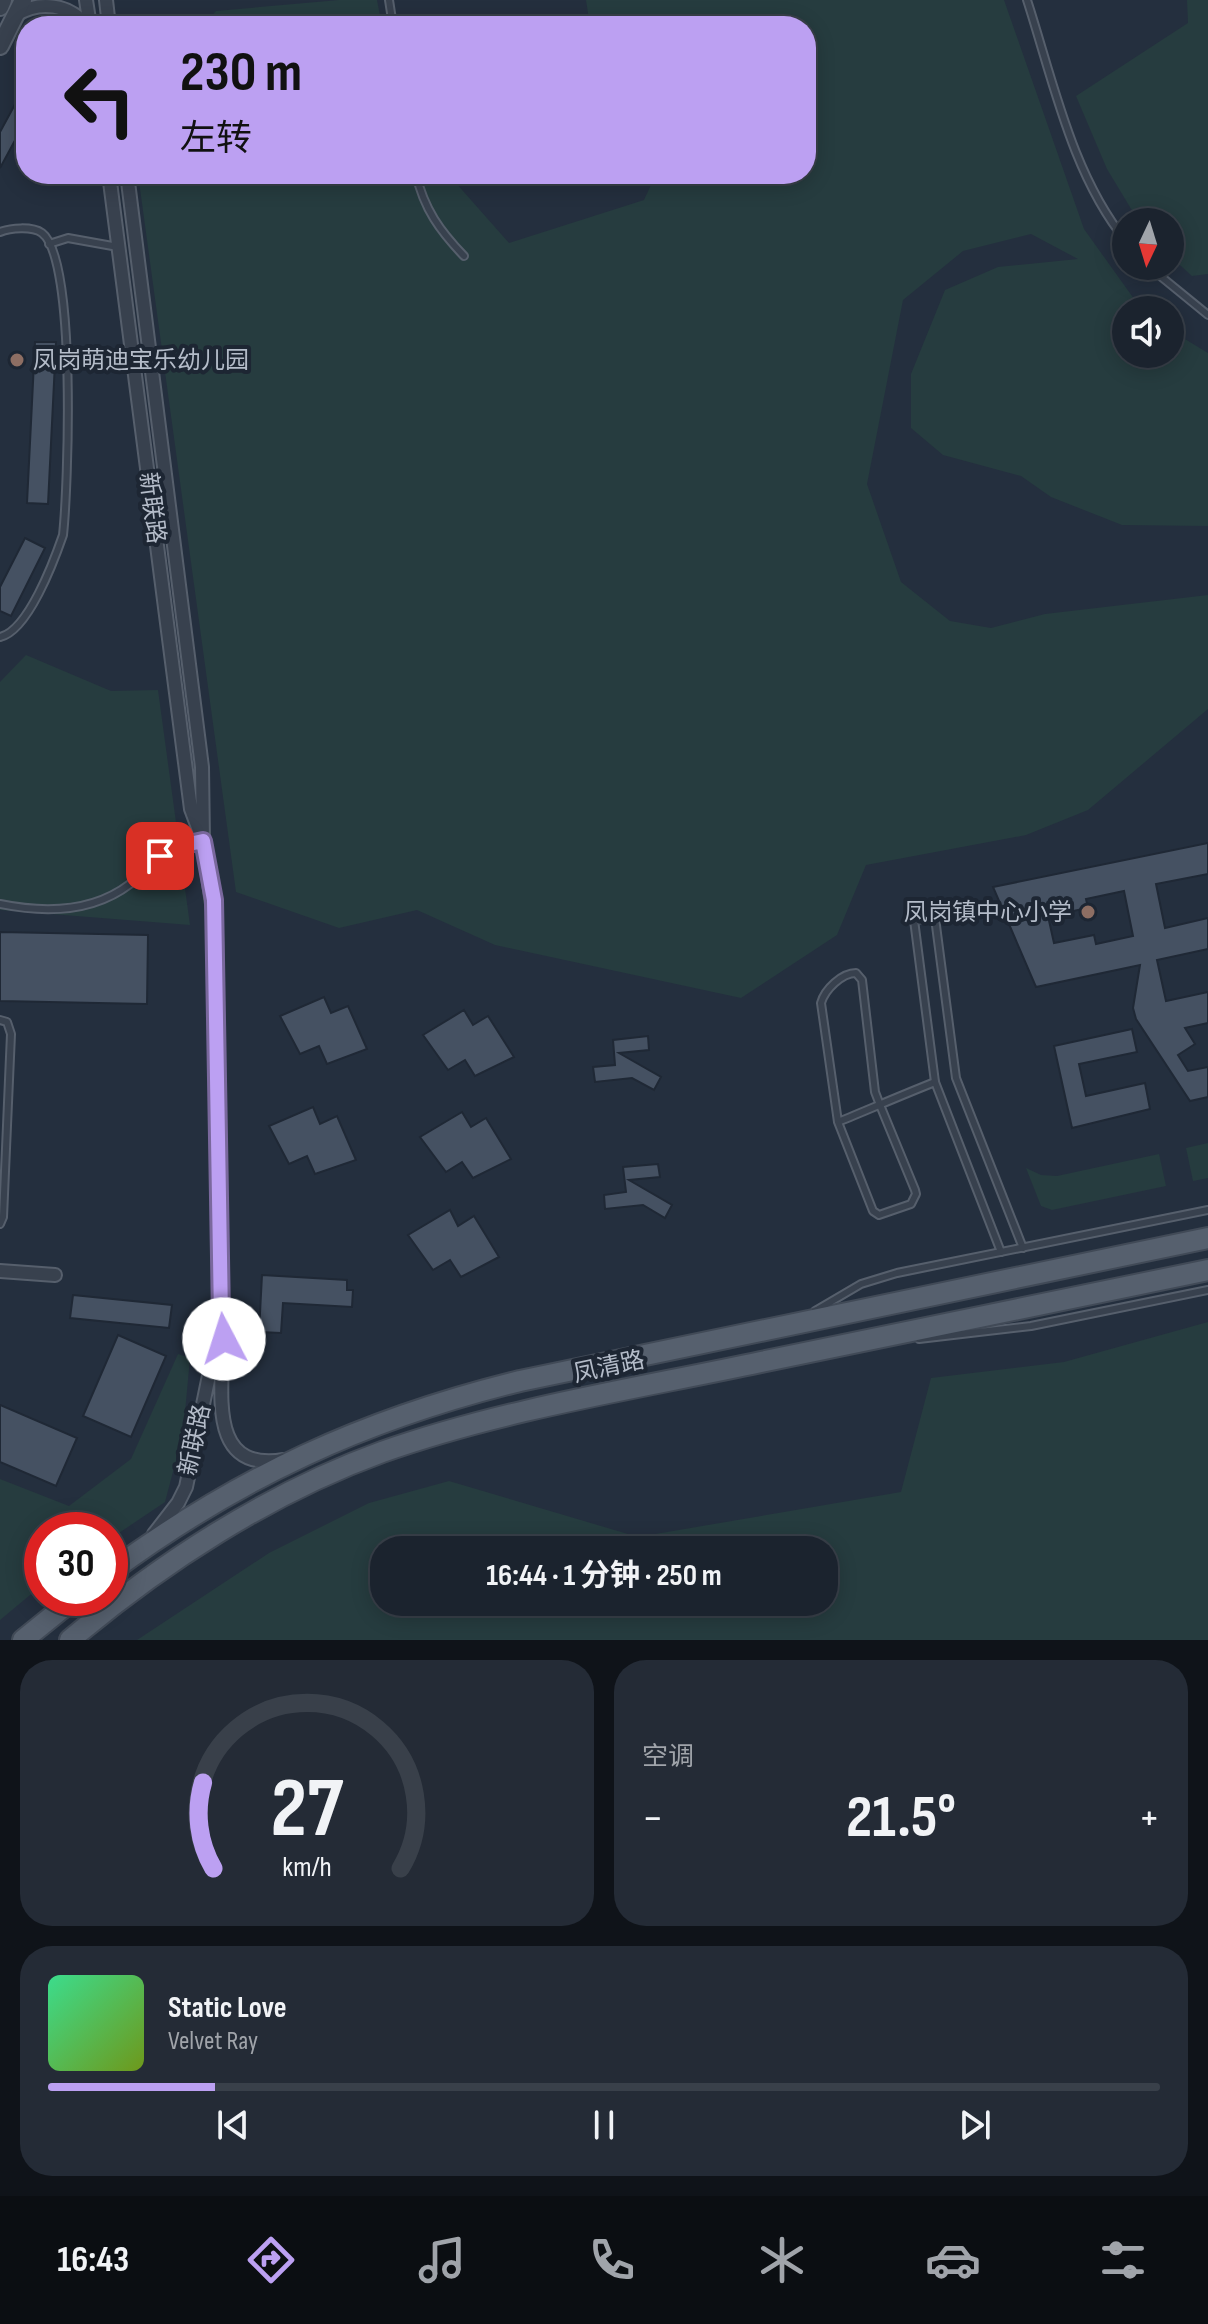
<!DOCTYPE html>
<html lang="zh">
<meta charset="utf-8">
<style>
body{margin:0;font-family:"Sofia Sans Condensed","Noto Sans SC",sans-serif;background:#242b36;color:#f1f3f6;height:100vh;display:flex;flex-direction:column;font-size:30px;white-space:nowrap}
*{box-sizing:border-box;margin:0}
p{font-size:26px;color:#a0a4aa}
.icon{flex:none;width:44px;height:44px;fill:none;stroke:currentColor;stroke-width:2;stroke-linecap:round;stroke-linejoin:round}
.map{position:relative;height:1640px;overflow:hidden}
.sheet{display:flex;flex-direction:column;gap:20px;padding:20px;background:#0f1319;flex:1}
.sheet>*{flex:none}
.hud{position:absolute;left:16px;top:16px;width:800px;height:168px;border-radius:32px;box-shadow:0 4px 20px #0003,0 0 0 2px #39404a;background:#bca0f2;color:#111;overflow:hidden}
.needle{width:52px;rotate:184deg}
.tools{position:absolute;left:1112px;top:208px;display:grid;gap:16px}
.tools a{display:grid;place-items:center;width:72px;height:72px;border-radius:50%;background:#1b232e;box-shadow:0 4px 20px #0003,0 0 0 2px #39404a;font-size:40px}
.speed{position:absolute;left:24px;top:1512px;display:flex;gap:16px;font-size:40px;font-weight:700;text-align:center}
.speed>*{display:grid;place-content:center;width:104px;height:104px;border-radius:50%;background:#1b232e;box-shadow:0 4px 20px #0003,0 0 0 2px #39404a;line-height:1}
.speed .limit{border:12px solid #d22;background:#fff;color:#111}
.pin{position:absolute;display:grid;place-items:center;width:68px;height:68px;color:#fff;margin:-34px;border-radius:16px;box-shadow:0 4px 12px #0006}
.me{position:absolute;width:88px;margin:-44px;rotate:355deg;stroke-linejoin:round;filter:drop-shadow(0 0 6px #0008)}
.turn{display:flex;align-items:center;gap:28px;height:168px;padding:0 32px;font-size:36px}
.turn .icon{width:104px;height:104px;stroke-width:2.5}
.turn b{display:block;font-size:56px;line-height:68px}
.big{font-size:60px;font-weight:700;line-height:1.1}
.sheet .widget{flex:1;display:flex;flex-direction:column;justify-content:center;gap:12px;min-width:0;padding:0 28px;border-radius:32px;background:#242b36}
.sheet .dial{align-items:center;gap:0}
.dial svg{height:208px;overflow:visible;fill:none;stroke:#39404a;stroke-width:7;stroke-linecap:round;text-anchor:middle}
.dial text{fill:#f1f3f6;stroke:none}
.song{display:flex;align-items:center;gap:24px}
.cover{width:96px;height:96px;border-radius:12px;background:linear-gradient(135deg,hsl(150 70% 55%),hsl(80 70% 35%))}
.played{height:8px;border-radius:4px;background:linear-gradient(90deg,#bca0f2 15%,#39404a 15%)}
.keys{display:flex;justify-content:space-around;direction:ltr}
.heat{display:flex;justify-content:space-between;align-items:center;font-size:44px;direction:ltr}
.sheet .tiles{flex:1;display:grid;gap:20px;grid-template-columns:1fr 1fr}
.widget:last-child{grid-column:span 2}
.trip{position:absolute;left:370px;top:1536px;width:468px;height:80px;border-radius:32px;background:#1b232e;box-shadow:0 4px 20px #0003,0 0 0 2px #39404a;font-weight:700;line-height:80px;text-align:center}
.tab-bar{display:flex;height:128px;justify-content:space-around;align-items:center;background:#0b0e12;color:#a0a4aa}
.tab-bar .icon{width:56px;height:56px}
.tab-bar .current{color:#bca0f2}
.tab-bar b{font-size:36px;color:#f1f3f6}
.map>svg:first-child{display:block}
</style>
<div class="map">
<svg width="1208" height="1640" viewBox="0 0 1208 1640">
<rect width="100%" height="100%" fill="#242f3e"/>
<g fill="#263c3f" fill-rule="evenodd">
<path d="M 339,0 L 377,0 L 382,26 L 203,26 L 216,11 Z"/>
<path d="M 586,0 L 1004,0 L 1084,229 L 1142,310 L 1126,310 L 1126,354 L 1170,354 L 1170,330 L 1208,353 L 1208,526 L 1122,525 L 1051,497 L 1021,476 L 943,455 L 911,428 L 911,374 L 945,290 L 998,267 L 1078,259 L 1031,234 L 963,251 L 903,300 L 867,484 L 901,582 L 950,621 L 991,628 L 1045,614 L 1208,595 L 1208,709 L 1088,810 L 1026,835 L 866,865 L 837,935 L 741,998 L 495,945 L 417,910 L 339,928 L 236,892 L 138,174 L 448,174 L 509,243 L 644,200 L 656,174 L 806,174 L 806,26 L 590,26 Z"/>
<path d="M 1187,0 L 1208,0 L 1208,274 L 1192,276 L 1170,256 L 1170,222 L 1139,222 L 1107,169 L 1076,96 L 1188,23 Z"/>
<path d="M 26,655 L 111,691 L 158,690 L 190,925 L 0,910 L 0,682 Z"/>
<path d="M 1208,1143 L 1208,1178 L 1193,1181 L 1186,1148 Z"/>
<path d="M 1159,1154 L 1166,1186 L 1052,1210 L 1041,1206 L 1026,1168 L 1041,1175 L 1057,1176 Z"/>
<path d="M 1208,1322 L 1208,1640 L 137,1640 L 269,1553 L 369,1503 L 449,1481 L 638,1537 L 901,1492 L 931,1378 L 1064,1362 ZM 824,1550 L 824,1602 L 384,1602 L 384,1550 Z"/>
<path d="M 178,1354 L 190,1358 L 183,1434 L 165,1502 L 110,1539 L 110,1530 L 42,1530 L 42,1585 L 0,1620 L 0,1479 L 69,1506 L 131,1459 Z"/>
</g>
<g fill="#455162" stroke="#1f2835" stroke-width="2" fill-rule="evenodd">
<path d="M 26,84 L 26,120 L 0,168 L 0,132 Z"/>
<path d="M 35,342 L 56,342 L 48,504 L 27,503 Z"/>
<path d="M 25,538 L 45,548 L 11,616 L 0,611 L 0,587 Z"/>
<path d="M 1208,843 L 1208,874 L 1156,884 L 1165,928 L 1208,918 L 1208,949 L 1157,960 L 1166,1001 L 1208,992 L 1208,1023 L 1185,1028 L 1195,1044 L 1178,1055 L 1188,1071 L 1208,1067 L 1208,1097 L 1190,1101 L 1136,1019 L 1133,1008 L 1140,965 L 1036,987 L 993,887 ZM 1124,891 L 1133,936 L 1096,944 L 1094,935 L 1054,943 L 1048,916 L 1088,908 L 1086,899 Z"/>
<path d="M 0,932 L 148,935 L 147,1004 L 0,1001 Z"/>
<path d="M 324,997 L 331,1013 L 348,1006 L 367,1049 L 327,1064 L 319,1046 L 300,1054 L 280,1016 Z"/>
<path d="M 464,1010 L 473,1025 L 488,1016 L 514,1057 L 475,1076 L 465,1060 L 448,1070 L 423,1035 Z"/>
<path d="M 1132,1029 L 1137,1052 L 1079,1064 L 1086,1096 L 1145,1083 L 1150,1109 L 1072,1128 L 1054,1046 Z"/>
<path d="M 648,1036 L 649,1050 L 619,1053 L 661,1077 L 654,1090 L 632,1078 L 595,1082 L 593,1067 L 615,1065 L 613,1040 Z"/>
<path d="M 313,1107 L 320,1124 L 337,1116 L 356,1160 L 315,1174 L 307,1156 L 289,1164 L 269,1126 Z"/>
<path d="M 462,1112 L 471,1127 L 486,1118 L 511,1159 L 473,1178 L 462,1162 L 446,1172 L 420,1137 Z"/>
<path d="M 658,1164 L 660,1177 L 629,1180 L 672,1205 L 665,1218 L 643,1205 L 605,1209 L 604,1195 L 626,1192 L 623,1167 Z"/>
<path d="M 450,1210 L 458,1226 L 474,1216 L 499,1257 L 461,1277 L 450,1260 L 433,1270 L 408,1235 Z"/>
<path d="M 262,1275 L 347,1280 L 347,1290 L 353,1290 L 352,1307 L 283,1303 L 281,1333 L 259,1332 Z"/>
<path d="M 73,1295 L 172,1305 L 169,1328 L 70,1318 Z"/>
<path d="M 118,1335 L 166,1356 L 131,1437 L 83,1416 Z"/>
<path d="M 0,1405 L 77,1438 L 56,1486 L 0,1462 Z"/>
</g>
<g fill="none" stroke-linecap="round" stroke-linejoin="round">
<g stroke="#565f6c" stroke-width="10">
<g id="service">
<path d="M 389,0 L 393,26"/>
<path d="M 1027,0 C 1053,80 1072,175 1126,241"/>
<path d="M 416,174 C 424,209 440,231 464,256"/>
<path d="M 0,232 C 10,228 32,226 42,233 C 77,259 68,488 63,535 C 54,561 28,631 0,637"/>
<path d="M 49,244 L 68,238 L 118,247"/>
<path d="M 1148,266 L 1208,315"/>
<path d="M 0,904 C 44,913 92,913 130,884 C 161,861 162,850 203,841"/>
<path d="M 0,1020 L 7,1022 L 11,1034 L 3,1217 L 0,1224"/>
<path d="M 838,1122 L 821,1003 C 825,989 842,973 856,973 L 862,980 L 875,1092 L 880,1105 L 915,1190 L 916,1194 L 911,1204 L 879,1215 L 873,1211 L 838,1122 C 870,1109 902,1095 935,1082"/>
<path d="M 1001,1252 L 935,1082 L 914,920 L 935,918 L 956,1078 L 1023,1248"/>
<path d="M 815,1311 L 861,1284 L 897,1273 L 1208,1210"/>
<path d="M 919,1339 L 1031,1326 L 1208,1290"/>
</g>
</g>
<g stroke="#565f6c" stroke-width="16">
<g id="minor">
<path d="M 86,0 L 90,26"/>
<path d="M 106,0 L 109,26"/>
<path d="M 16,15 C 40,0 69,4 87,26"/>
<path d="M 109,174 L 191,809 L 203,841 L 202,767 L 127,174"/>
<path d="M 203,841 L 216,932 L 221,1317"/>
<path d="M 0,1271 L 55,1275"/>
<path d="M 154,1534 L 178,1503 L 186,1487 L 221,1317 C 229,1371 196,1474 284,1460"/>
</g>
</g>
<g stroke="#565f6c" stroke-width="20">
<g id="tertiary">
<path d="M 0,7 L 3,0"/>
<path d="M 0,46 L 23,0"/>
</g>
</g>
<g stroke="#414a57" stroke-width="24">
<g id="primary">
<path d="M 110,1572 C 239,1477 365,1419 520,1381 L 1208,1238"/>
<path d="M 23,1640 L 75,1598"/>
<path d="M 70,1640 C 161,1563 269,1493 382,1452 C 504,1409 634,1389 761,1362 C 910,1331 1059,1301 1208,1270"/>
</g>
</g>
<use href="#service" stroke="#38414e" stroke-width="6"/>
<use href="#minor" stroke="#38414e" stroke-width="12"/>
<use href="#tertiary" stroke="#38414e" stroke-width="16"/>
<use href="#primary" stroke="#56606e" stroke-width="20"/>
</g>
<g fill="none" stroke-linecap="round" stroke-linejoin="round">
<g stroke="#7a689d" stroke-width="20">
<path id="route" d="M 160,856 L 175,847 L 203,841 L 214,900 L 221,1317 L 224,1339"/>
</g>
<use href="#route" stroke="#bca0f2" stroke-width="14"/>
</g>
<g fill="#8d6e63" stroke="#1d2633" stroke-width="3">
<circle cx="17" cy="360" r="8"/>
<circle cx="1088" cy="912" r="8"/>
</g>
<g text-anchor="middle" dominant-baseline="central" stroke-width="8" stroke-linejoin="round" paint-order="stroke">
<g font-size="24" fill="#b4bcc9" stroke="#1d2633" text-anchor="start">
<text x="33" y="360">凤岗萌迪宝乐幼儿园</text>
<text x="1072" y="912" text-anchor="end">凤岗镇中心小学</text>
</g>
<g font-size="24" fill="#b4bcc9" stroke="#1d2633">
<text transform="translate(152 508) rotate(83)">新联路</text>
<text transform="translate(609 1367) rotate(-12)">凤清路</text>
<text transform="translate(195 1440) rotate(-78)">新联路</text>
</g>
</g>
</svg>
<div class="tools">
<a><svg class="needle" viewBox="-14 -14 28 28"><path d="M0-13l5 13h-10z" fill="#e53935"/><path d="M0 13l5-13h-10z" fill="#a0a4aa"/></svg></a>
<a><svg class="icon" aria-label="sound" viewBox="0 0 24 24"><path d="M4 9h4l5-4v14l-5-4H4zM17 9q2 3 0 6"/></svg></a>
</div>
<div class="speed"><div class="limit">30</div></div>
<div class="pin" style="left:160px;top:856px;background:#d93025"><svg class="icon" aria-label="arrive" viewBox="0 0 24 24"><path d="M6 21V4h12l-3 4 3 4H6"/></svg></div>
<svg class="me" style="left:224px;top:1339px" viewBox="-20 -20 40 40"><circle r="19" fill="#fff"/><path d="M0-13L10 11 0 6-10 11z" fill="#bca0f2"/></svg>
<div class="trip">16:44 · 1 分钟 · 250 m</div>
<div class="hud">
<div class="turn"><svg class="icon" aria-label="left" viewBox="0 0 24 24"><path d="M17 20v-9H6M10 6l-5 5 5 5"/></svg><div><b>230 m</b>左转</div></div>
</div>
</div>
<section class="sheet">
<div class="tiles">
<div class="widget dial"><svg viewBox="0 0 100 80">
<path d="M14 69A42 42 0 1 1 86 69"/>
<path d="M14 69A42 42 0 0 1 10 36" stroke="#bca0f2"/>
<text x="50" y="56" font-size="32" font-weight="700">27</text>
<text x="50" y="72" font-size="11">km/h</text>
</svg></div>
<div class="widget"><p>空调</p>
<div class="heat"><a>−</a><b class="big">21.5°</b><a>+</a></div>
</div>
<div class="widget">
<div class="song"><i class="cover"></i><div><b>Static Love</b><p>Velvet Ray</p></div></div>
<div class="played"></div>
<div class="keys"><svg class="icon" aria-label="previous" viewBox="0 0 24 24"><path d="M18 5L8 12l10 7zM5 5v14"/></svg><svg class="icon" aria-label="pause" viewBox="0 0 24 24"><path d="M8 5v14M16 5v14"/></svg><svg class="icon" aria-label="next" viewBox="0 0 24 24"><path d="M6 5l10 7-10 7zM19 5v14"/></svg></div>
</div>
</div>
</section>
<nav class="tab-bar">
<b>16:43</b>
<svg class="icon current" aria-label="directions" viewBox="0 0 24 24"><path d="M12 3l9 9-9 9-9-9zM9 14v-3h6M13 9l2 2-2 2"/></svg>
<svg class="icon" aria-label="music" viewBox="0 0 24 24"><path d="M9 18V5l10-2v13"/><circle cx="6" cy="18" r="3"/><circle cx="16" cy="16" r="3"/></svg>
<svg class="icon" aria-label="phone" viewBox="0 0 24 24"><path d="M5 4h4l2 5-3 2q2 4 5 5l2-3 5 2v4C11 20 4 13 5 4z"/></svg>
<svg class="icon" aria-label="climate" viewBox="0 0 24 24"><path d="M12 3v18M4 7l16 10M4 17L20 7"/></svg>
<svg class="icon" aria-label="car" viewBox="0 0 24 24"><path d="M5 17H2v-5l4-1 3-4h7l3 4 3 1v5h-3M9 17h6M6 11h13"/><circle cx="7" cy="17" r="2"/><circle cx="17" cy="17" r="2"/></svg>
<svg class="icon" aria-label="filters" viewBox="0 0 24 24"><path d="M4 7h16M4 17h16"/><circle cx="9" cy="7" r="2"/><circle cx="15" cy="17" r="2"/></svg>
</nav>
